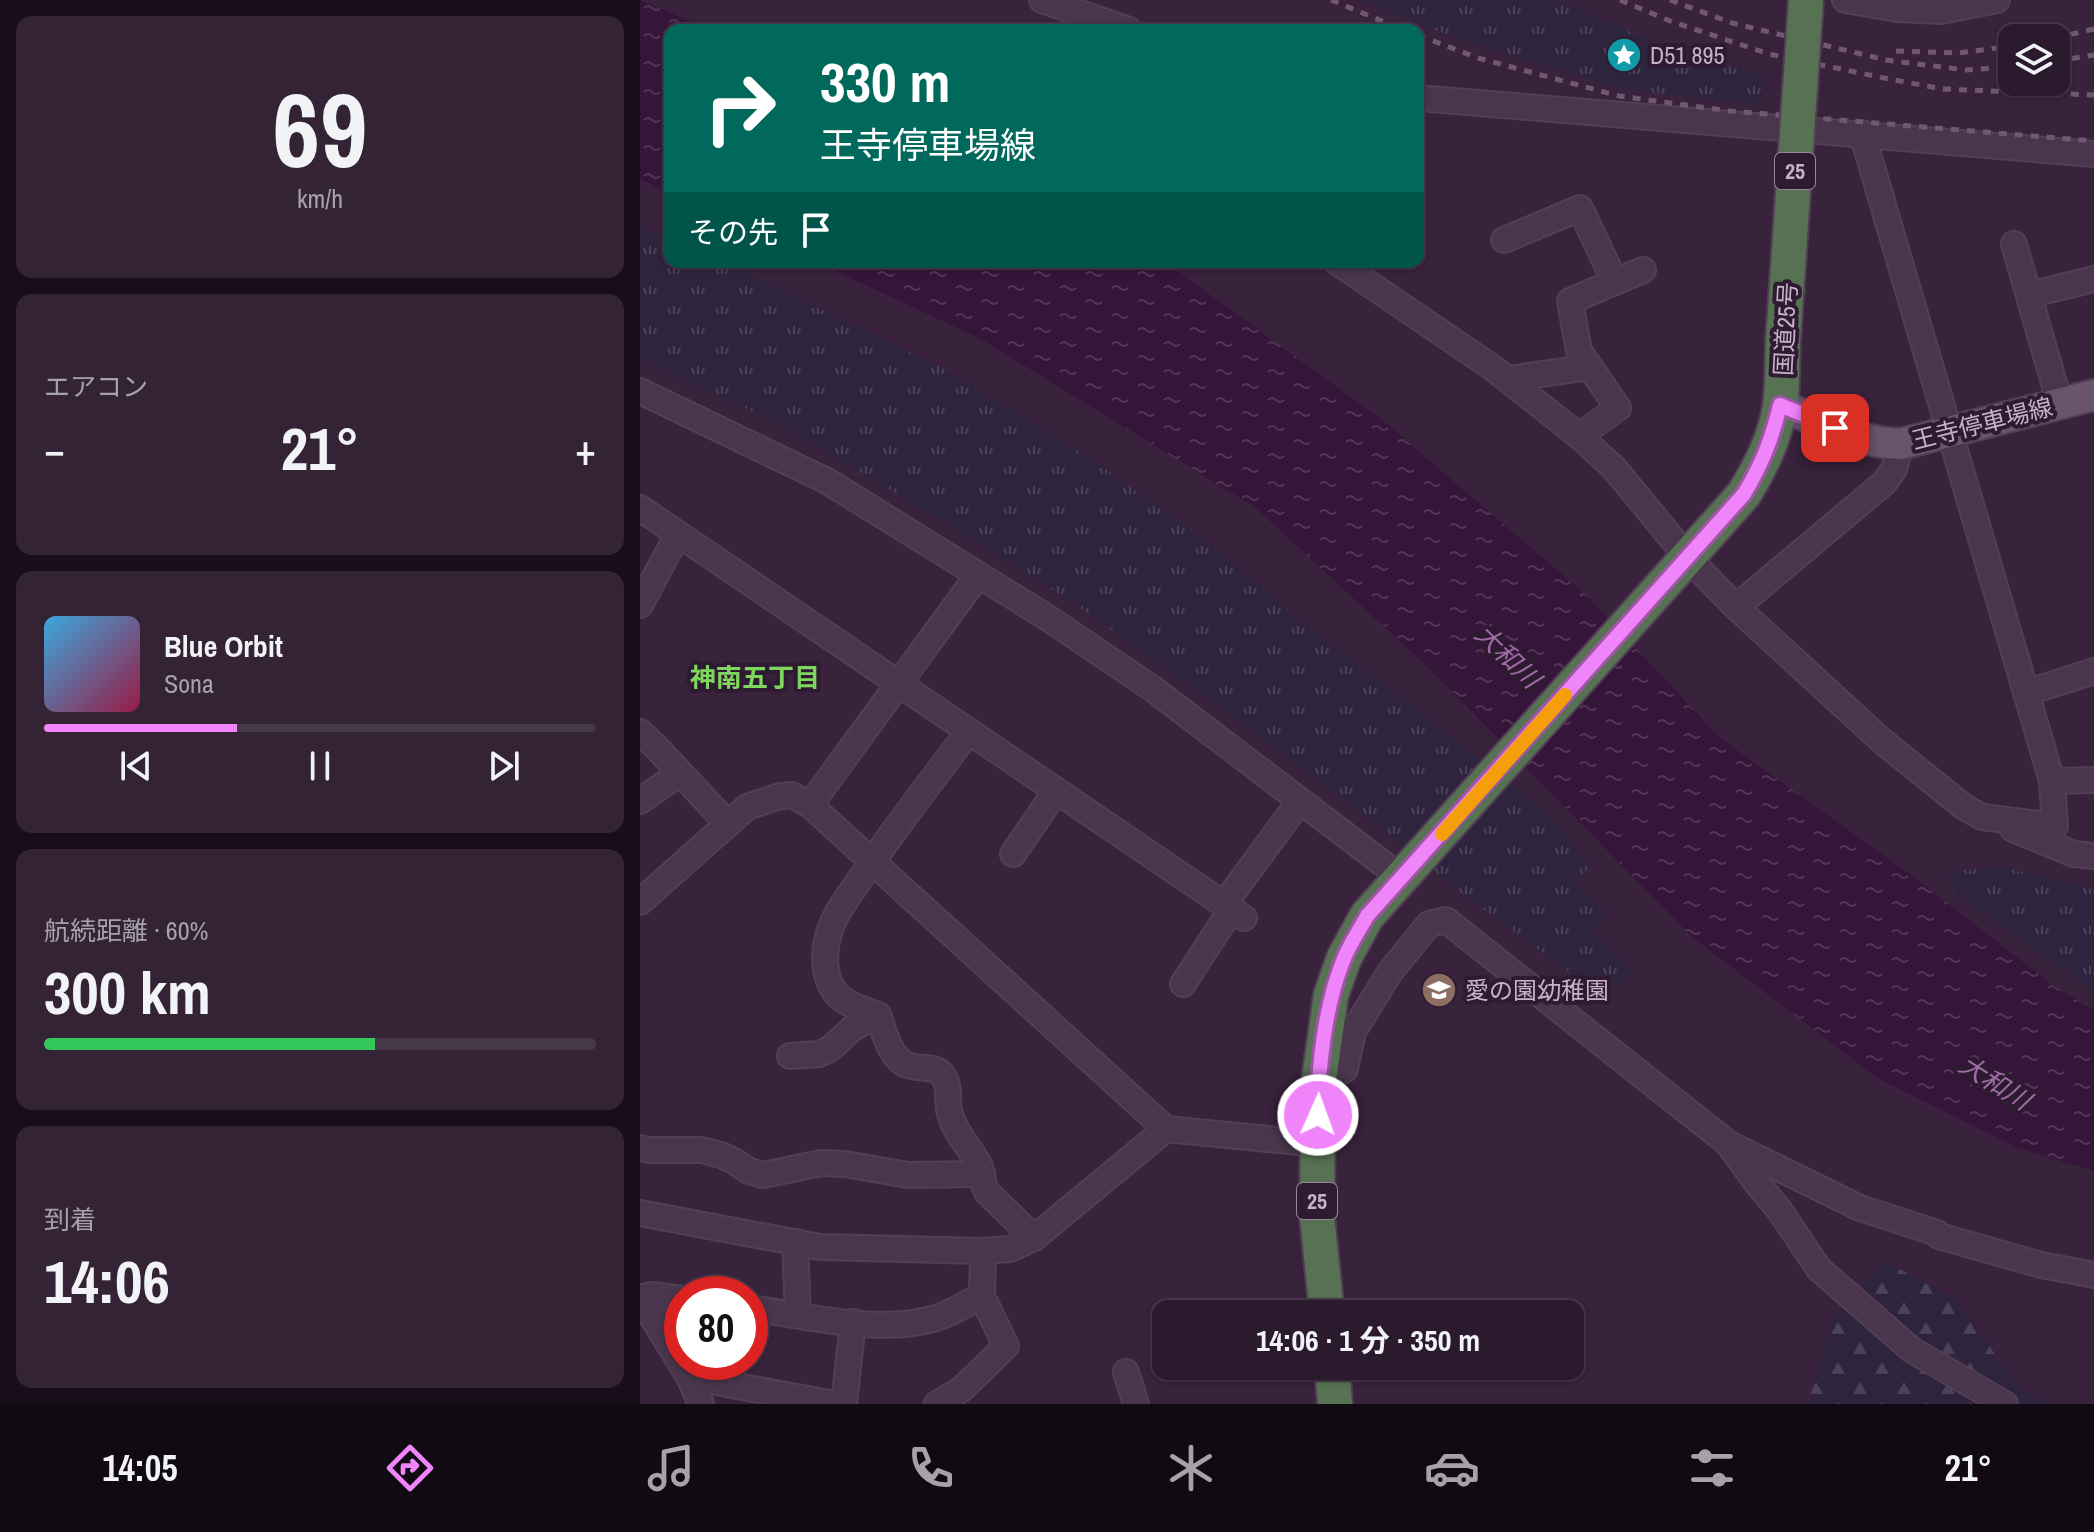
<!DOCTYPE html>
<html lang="ja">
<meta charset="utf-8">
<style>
body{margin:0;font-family:"Archivo Narrow","Noto Sans JP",sans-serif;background:#332335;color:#f1f3f6;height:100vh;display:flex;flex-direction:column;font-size:30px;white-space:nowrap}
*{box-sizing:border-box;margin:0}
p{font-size:26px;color:#a6a1aa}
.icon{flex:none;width:44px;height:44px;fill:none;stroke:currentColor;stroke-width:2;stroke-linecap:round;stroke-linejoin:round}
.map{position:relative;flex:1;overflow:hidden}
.details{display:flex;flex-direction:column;gap:16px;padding:16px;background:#180e19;width:640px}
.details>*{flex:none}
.guide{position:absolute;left:24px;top:24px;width:760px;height:244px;border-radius:16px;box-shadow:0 2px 6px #0004,0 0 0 2px #473849;background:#00695c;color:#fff;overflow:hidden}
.buttons{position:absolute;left:1358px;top:24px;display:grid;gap:16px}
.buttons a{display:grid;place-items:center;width:72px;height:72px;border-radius:16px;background:#2b1a2d;box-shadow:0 2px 6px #0004,0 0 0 2px #473849;font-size:40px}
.speed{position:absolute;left:24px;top:1276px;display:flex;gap:16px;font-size:40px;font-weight:700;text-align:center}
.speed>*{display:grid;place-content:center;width:104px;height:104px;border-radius:50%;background:#2b1a2d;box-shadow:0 2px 6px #0004,0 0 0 2px #473849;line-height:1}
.speed .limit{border:12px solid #d22;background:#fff;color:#111}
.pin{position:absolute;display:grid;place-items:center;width:68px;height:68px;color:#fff;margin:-34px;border-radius:16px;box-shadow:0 4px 12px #0006}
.me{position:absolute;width:88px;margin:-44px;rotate:2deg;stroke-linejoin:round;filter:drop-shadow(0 0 6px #0008)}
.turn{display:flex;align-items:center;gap:28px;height:168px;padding:0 24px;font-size:36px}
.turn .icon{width:104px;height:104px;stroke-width:2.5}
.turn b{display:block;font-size:56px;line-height:68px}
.then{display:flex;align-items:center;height:76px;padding:0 24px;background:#0003;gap:16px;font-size:30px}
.big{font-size:60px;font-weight:700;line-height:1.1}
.details .card{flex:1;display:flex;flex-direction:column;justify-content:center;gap:12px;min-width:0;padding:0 28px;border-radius:16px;background:#332335}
.details .dial{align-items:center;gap:0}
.dial b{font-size:104px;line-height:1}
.song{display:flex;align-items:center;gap:24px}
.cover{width:96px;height:96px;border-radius:12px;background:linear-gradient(135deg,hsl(200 70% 55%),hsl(340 70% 35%))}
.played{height:8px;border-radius:4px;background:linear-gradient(90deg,#f084fa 35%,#473849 35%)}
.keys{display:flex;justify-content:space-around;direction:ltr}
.heat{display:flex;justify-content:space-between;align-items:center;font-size:44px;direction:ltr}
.charge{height:12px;border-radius:6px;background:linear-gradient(90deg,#34c759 60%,#473849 0)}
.trip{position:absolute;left:512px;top:1300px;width:432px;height:80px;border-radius:16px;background:#2b1a2d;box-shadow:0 2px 6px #0004,0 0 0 2px #473849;font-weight:700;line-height:80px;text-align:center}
.tabs{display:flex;height:128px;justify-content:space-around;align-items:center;background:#110a12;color:#a6a1aa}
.tabs .icon{width:56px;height:56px}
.tabs .selected{color:#f084fa}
.tabs b{font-size:36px;color:#f1f3f6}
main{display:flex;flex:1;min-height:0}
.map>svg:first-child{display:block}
</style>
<main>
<section class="details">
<div class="card dial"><b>69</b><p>km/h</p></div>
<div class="card"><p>エアコン</p>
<div class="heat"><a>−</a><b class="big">21°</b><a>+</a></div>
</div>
<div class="card">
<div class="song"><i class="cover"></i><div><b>Blue Orbit</b><p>Sona</p></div></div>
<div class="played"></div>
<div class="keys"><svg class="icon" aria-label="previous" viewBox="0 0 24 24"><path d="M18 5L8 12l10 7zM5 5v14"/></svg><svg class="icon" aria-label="pause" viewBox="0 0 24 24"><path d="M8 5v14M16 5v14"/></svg><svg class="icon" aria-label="next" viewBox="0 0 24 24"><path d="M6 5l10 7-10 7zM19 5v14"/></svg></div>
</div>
<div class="card"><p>航続距離 · 60%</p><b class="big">300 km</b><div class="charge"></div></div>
<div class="card"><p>到着</p><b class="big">14:06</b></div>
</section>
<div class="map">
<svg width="1454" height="1404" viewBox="0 0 1454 1404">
<defs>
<pattern id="forest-firs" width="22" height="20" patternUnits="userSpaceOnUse" patternTransform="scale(2)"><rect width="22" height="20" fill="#2e243d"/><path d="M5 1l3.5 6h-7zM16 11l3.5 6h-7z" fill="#4b4158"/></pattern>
<pattern id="park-tufts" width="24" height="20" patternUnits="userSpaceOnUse" patternTransform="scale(2)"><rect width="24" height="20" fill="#2e243d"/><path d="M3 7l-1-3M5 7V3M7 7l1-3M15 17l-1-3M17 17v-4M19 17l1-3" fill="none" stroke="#4b4158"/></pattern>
<pattern id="water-ripples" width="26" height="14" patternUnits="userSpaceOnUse" patternTransform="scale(2)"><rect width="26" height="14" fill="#36153a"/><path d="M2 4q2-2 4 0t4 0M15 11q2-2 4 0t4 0" fill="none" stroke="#523555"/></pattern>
</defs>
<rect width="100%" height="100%" fill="#39223c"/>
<path fill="url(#forest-firs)" d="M 1245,1261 L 1318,1301 L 1379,1389 L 1407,1404 L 1173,1404 L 1170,1397 L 1192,1320 Z"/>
<g fill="url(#park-tufts)">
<path d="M 721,0 L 917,0 L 1033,50 L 1124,76 L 1120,105 L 990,90 L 938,76 L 808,35 Z"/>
<path d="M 0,226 L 30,242 L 30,262 L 75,262 L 97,269 L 302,368 L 448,457 L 555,533 L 626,591 L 659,621 L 787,717 L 901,808 L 951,865 L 934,884 L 966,913 L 952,932 L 993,970 L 965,998 L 805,881 L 723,814 L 573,702 L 435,604 L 341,544 L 141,425 L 0,358 Z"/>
<path d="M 1361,867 L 1454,890 L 1454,991 L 1313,892 L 1308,872 Z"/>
</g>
<g fill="url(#water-ripples)">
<path d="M 0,0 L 71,30 L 30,30 L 30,194 L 0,179 Z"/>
<path d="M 176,262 L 523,262 L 529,265 L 741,419 L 946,595 L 1080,738 L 1278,880 L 1415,987 L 1454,1010 L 1454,1171 L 1378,1148 L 1239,1079 L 1051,936 L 793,672 L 616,508 L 341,339 Z"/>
</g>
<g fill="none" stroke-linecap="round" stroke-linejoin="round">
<g stroke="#533f55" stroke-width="28">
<g id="minor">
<path d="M 402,0 L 489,30"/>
<path d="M 1205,0 L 1258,9 L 1301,11 L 1357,0"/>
<path d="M 778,98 L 1454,154"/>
<path d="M 1222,133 L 1412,781 L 1454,780"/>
<path d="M 864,240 L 940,208 L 975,282"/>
<path d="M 1374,244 L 1420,404"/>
<path d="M 697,262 L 853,368 L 939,436 L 974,468 L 1048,558 L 1096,607 L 1242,741 L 1324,807 L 1342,817 L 1415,826 L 1412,781"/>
<path d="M 1389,295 L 1454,279"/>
<path d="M 868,379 L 950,367"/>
<path d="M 0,391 L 187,481 L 408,618 L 513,689 L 762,878"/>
<path d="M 939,436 L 978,408 L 939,351 L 930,301 L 1003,270"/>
<path d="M 0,508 L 604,918"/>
<path d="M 0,605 L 38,534"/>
<path d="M 1096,607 L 1244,483 L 1254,469 L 1261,444"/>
<path d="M 1386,693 L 1454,671"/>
<path d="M 329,731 C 293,779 256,826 223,875 C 211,893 195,912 189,933 C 183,951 183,976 195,992 C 205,1005 223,1009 238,1015 C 244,1030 249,1056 265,1064 C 277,1071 296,1063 304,1077 C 311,1089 306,1102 310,1114 C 315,1133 329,1146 338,1163 C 344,1172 341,1183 347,1192 L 394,1238"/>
<path d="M 0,732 L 17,748 L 88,824"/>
<path d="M 0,801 L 40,773"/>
<path d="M 170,805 L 338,575"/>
<path d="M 1373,829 L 1434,854 L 1454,856"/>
<path d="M 373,854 L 416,791"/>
<path d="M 0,902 L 107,807 L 140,796 L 152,795 L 170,805 L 526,1129"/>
<path d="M 584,904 L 660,801"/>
<path d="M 543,984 L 591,910"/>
<path d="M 150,1056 L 179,1054 L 190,1049 L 213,1028 L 238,1015"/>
<path d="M 678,1087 L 705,1069 L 713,1032 L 750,972 L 789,924 L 806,920 L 1089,1144 L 1220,1208 L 1297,1233 L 1299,1236 L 1401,1265 L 1454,1275"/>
<path d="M 1090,1146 L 1116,1182 L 1140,1211 L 1179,1269 L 1272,1350 L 1365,1404"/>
<path d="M 0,1148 L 8,1150 L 61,1150 L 81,1155 L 94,1161 L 109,1171 L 123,1175 L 181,1163 L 205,1164 L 268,1175 L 342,1174"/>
<path d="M 0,1213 L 180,1247 L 343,1251 L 370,1249 L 394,1238 L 526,1129 L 679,1144"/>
<path d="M 155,1242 L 158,1315"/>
<path d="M 0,1297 L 49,1377 L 61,1404"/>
<path d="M 0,1298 L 12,1295 L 42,1299"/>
<path d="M 110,1308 C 168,1316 240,1335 296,1318 C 312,1313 327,1303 342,1296"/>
<path d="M 486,1372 L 496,1404"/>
<path d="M 49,1377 L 194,1404"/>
<path d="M 204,1404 L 213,1322"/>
<path d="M 297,1404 L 322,1389 L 366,1346 L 342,1296 L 343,1251"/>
</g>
</g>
<g stroke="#533f55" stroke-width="34">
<path id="major" d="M 1140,405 C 1180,422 1217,443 1261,444 L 1454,395"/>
</g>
<g stroke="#513e54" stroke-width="38">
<g id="highway">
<path d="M 687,1314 L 677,1216 L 678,1087 L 691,995 L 704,958 L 727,916 L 1104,494 C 1121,466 1135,438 1140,406 C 1143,385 1142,362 1143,341"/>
<path d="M 692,1366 L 695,1404"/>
</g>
</g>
<use href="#minor" stroke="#4a364c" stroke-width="24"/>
<use href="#major" stroke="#69546c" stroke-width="30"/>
<use href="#highway" stroke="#567253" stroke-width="34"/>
<g stroke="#705873" stroke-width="5" stroke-dasharray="8 8" stroke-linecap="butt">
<path d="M 691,0 L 764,30"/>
<path d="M 980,0 L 1030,21 L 1129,54 L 1249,79 L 1303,89 L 1454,95"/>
<path d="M 1030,0 L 1092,23 L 1246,60 L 1326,70 L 1372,67"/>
<path d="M 778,35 L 838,58 L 979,96 L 1090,111 L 1454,141"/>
<path d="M 1415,38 L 1454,29"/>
<path d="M 1256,51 L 1318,53 L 1372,46"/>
<path d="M 1416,61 L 1454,55"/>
</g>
<g stroke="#513e54" stroke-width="38" stroke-linecap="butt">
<path id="highway-bridge" d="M 1143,341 L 1166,0"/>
</g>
<use href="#highway-bridge" stroke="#567253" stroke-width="34"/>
</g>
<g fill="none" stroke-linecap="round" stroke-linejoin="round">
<g stroke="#9c56a2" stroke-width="20">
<path id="route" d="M 678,1115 C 678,1067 685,1006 703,961 C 709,945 719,931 727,916 L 1104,494 C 1122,464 1132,439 1140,405 L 1195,428"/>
</g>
<use href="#route" stroke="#f084fa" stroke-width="14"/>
<path stroke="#f59e0b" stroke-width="14" d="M 802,834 L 925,695"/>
</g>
<defs>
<g id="sight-disc" transform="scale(1.8)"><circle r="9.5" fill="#0f9aa8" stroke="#2e1b31"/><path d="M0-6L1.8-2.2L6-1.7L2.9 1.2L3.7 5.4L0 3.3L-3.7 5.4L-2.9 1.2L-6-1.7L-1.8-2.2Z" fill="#fff"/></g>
<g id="school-disc" transform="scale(1.8)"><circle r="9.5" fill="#8d6e63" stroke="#2e1b31"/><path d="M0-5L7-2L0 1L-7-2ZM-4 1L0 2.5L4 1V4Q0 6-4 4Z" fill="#fff"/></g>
</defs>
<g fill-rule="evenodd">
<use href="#sight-disc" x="984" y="55"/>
<use href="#school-disc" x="799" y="990"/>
</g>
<g text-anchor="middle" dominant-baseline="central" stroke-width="8" stroke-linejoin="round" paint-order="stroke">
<g fill="#2e1b31" stroke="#98849b" stroke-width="2">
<rect x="1135" y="153" width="40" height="36" rx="6"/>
<rect x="657" y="1183" width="40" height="36" rx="6"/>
</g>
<g font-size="22" font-weight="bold" fill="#c6b1c8">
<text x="1155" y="171">25</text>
<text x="677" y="1201">25</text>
</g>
<g font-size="24" fill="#c6b1c8" stroke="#2e1b31" text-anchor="start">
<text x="1010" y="55">D51 895</text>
<text x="825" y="990">愛の園幼稚園</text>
</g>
<g font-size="24" fill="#c6b1c8" stroke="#2e1b31">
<text transform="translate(1145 329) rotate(-87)">国道25号</text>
<text transform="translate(1342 423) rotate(-14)">王寺停車場線</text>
</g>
<g font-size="26" font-style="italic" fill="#a06aa7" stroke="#2e1b31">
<text transform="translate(868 656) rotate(44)">大和川</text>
<text transform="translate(1355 1082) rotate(32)">大和川</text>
</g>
<g font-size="26" font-weight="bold" fill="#7ed65e" stroke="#2e1b31">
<text x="115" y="677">神南五丁目</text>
</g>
</g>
</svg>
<div class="buttons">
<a><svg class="icon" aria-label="layers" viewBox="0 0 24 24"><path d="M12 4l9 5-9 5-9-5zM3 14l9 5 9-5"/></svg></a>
</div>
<div class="speed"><div class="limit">80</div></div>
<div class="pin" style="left:1195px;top:428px;background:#d93025"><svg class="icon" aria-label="arrive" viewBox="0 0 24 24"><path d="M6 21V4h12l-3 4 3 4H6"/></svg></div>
<svg class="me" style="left:678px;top:1115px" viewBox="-20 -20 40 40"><circle r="17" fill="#f084fa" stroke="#fff" stroke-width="3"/><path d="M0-11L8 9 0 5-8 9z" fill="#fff"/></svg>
<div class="trip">14:06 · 1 分 · 350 m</div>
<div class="guide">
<div class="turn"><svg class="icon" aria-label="right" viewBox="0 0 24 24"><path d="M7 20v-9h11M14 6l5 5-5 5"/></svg><div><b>330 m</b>王寺停車場線</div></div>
<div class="then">その先<svg class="icon" aria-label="arrive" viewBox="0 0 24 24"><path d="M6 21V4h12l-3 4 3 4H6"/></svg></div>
</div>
</div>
</main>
<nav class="tabs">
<b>14:05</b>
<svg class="icon selected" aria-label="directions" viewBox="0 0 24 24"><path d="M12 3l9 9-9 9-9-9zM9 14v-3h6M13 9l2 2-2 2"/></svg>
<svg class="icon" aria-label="music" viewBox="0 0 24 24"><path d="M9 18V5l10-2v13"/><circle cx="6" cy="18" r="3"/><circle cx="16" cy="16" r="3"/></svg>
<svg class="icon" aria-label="phone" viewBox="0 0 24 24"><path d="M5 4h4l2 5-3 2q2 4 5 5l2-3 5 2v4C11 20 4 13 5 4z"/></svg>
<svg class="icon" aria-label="climate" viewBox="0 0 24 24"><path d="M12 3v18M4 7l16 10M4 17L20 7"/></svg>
<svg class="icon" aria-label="car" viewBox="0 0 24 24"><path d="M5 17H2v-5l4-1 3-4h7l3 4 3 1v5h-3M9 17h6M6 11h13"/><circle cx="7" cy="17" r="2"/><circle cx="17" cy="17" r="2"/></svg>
<svg class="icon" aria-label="filters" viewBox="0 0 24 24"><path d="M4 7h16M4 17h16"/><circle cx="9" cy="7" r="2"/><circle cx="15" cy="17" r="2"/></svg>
<b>21°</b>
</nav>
